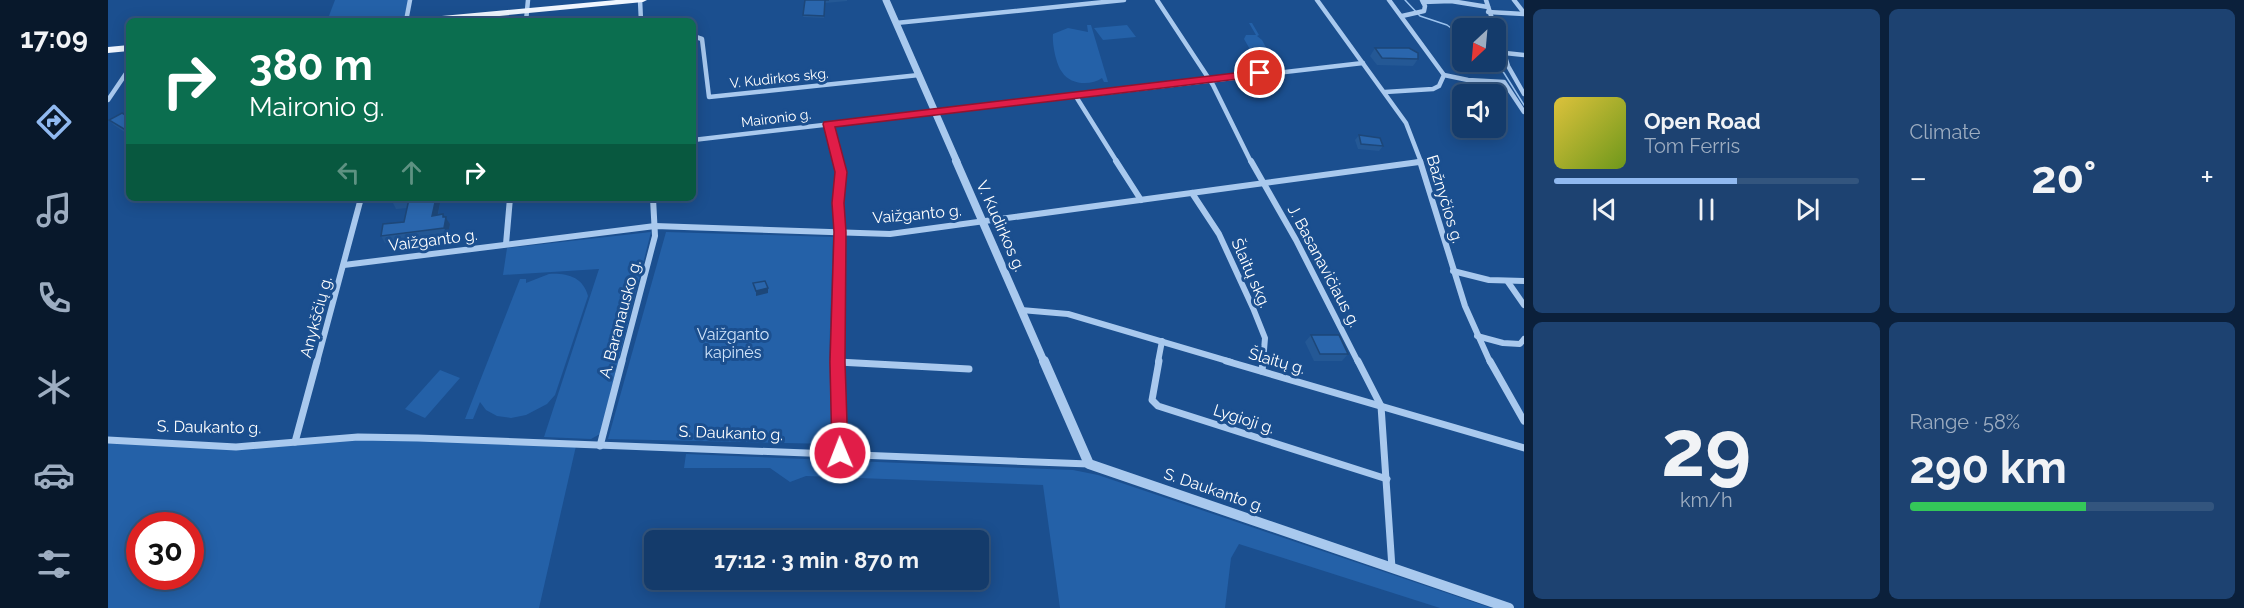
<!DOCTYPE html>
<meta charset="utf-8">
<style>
body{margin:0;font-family:Raleway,sans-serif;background:#1d4271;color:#f1f3f6;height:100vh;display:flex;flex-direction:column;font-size:22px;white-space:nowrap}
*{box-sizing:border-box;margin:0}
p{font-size:20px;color:#9dadc1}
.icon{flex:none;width:33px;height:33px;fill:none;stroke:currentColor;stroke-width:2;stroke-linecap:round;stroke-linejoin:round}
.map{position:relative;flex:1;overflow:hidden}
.side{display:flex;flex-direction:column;gap:9px;padding:9px;background:#0b203b;width:720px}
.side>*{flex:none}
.guide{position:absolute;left:18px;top:18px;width:570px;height:183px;border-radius:9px;box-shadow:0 3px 15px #0003,0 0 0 2px #33557e;background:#0b6e4f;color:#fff;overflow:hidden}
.needle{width:39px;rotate:206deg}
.tools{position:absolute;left:1344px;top:18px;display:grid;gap:12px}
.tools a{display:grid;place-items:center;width:54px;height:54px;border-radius:9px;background:#143b6b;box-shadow:0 3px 15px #0003,0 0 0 2px #33557e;font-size:30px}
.speed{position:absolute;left:18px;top:512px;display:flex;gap:12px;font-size:30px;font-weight:700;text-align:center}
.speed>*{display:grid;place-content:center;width:78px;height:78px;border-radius:50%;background:#143b6b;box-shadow:0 3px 15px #0003,0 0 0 2px #33557e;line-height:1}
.speed .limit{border:9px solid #d22;background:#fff;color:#111}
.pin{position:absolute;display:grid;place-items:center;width:51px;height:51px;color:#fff;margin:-26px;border:3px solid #fff;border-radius:50%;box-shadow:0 2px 6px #0007}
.me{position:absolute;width:66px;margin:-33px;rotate:359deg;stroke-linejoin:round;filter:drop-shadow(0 0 4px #0008)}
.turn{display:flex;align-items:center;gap:21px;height:126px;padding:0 24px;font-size:27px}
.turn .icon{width:78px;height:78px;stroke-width:2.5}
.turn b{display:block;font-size:42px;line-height:51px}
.lanes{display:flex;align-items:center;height:57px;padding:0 24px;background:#0003;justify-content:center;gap:30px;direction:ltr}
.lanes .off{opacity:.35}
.big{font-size:45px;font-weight:700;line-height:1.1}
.side .tile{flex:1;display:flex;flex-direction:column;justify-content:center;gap:9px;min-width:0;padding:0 21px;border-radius:9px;background:#1d4271}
.side .dial{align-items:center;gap:0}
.dial b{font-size:78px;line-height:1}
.song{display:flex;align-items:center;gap:18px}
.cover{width:72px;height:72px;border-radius:9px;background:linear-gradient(135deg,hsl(50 70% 55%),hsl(80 70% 35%))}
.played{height:6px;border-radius:3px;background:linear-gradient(90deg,#90b9f0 60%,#33557e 60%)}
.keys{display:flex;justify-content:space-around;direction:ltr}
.heat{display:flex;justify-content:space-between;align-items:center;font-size:33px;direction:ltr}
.charge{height:9px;border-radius:4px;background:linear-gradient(90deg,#34c759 58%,#33557e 0)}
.side .tiles{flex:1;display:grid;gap:9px;grid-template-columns:repeat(2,1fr)}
.trip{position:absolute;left:536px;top:530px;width:345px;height:60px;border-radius:9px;background:#143b6b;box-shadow:0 3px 15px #0003,0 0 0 2px #33557e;font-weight:700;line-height:60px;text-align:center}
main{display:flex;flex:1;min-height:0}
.dock{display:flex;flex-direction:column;width:108px;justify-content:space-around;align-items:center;background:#08182b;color:#9dadc1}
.dock .icon{width:42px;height:42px}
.dock .selected{color:#90b9f0}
.dock b{font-size:27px;color:#f1f3f6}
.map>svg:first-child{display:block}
</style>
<main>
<nav class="dock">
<b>17:09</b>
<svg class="icon selected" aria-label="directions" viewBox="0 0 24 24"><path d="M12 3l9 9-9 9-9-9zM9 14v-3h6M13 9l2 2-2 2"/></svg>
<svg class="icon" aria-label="music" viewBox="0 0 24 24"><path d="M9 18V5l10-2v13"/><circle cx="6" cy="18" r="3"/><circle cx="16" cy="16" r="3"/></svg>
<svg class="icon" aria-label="phone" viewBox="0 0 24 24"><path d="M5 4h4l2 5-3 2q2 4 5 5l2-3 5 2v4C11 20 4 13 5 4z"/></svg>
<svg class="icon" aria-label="climate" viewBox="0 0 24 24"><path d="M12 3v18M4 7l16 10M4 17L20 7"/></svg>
<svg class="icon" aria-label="car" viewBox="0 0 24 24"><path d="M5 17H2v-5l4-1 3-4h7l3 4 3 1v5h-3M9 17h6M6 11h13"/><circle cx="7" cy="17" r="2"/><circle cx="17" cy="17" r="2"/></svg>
<svg class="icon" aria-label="filters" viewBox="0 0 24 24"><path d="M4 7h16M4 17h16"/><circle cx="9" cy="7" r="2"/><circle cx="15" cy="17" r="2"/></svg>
</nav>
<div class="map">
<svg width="1416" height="608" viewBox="0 0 1416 608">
<rect width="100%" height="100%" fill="#1b4f8f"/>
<g fill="#2461a8" fill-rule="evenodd">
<path d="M 227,0 L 301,0 L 296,18 L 266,21 L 219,21 Z"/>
<path d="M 1141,23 L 1144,23 L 1151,35 L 1149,36 L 1154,40 L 1163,57 L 1161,61 L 1147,58 L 1136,39 L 1138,35 L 1148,35 Z"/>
<path d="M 979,25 L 983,25 L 1000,82 L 996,82 L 994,78 C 983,86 962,85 954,72 C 948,64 944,43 945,34 L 960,28 L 980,32 Z"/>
<path d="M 1019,25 L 1028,37 L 995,40 L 986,28 Z"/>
<path d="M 543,232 L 492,434 L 483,439 L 436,437 L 491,269 L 395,275 L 399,248 Z"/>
<path d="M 558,232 L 725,237 L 721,358 L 724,444 L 500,439 Z"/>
<path d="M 441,274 C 459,273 475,277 480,296 L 447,395 L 439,404 L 418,415 L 403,418 L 389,416 L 378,410 L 372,402 L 365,419 L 357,419 L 412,279 L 418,279 L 418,283 Z"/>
<path d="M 332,370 L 352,378 L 317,418 L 297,409 Z"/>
<path d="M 250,437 L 468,446 L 431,608 L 0,608 L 0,440 L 128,447 ZM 32,525 L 82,525 L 82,576 L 32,576 Z"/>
<path d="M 578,454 L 965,470 L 990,475 L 1383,608 L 1332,608 L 1131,544 L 1123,558 L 1117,608 L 952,608 L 935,485 L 698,476 L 682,482 L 662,468 L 576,468 Z"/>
</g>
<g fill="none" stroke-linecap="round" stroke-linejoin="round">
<g stroke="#9cc4f0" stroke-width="1.5">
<path d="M 1297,0 L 1312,16 L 1339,25 L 1354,36"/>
<path d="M 1386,62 L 1396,73 L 1416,105"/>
</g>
<g stroke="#a9c9ee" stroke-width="4.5">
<path d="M 532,0 L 533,21"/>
<path d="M 1049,0 L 1105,85 L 1143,162"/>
<path d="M 1209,0 L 1298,123 L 1313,162"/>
<path d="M 1378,0 L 1387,28"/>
<path d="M 1406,0 L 1416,13"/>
<path d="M 1315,2 L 1343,1 L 1380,7"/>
<path d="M 1380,12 L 1416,14"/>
<path d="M 1294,16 L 1316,11 L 1317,6 L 1314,0"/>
<path d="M 298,21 L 302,0"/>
<path d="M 418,21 L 420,0"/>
<path d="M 788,23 L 1016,0"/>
<path d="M 1388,29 L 1400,66 L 1416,94"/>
<path d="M 585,36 L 594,39 L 601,97 L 811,75"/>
<path d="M 1397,53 L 1416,55"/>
<path d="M 1336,75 L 1360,80 L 1396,82 L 1416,112"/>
<path d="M 1277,92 L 1325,89 L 1331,86 L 1336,75 L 1281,0"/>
<path d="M 967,95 L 1009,162"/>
<path d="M 0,100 L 21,69"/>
<path d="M 720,124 L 730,162"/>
<path d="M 585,140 L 1255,63"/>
<path d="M 1308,162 L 1311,162"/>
</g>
<g stroke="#a9c9ee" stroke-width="6">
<path d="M 730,161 L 733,172 L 730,203 L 732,232 L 730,362"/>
<path d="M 1008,161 L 1033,200"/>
<path d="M 1143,161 L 1188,240 L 1250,362"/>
<path d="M 1312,161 L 1357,306 L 1382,362"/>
<path d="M 1084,193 L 1111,234 L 1145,308 L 1157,338 L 1155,362"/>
<path d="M 398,244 L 402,198"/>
<path d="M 236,265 L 547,226 L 782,234 L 1311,162"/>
<path d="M 1345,271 L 1381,280 L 1416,281"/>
<path d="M 1400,282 L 1416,305"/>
<path d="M 913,310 L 960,314 L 1123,362"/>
<path d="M 1369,336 L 1395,343 L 1412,344 L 1416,339"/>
<path d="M 209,362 L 253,198"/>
<path d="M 514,362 L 547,236 L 545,198"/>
<path d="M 1050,362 L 1054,341"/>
</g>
<g stroke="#a9c9ee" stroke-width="7">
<path d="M 730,361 L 732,453"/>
<path d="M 1051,361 L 1044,400 L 1050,406 L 1279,479"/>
<path d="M 1118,361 L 1416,448"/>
<path d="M 1250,361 L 1273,406 L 1284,568"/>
<path d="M 1382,361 L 1416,421"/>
<path d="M 730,362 L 861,369"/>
<path d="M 1154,371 L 1155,361"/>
<path d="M 0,440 L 128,447 L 250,437 L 310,438 L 981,464"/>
<path d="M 187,442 L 209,361"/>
<path d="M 492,446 L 514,361"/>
</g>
<path stroke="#a9c9ee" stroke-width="7" d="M 778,0 L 849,162"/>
<path stroke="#a9c9ee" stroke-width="8" d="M 848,161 L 936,362"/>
<path stroke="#a9c9ee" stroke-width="10" d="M 936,361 L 981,464 L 1401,608"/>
<g fill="#f0f6ff" fill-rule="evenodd">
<path d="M 508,0 L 539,0 L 535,2 L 339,21 L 308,21 L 312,18 Z"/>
<path d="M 21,45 L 21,51 L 0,53 L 0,47 Z"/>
</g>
</g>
<g fill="#245895">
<path d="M 697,0 L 739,0 L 739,1 L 717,3 L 716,18 L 695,17 Z"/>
<path d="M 1267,48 L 1310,59 L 1305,66 L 1269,65 L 1262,56 Z"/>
<path d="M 21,117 L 21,135 L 6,125 L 1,120 Z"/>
<path d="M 1251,135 L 1275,146 L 1271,151 L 1250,149 L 1247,140 Z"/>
<path d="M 285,198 L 333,198 L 330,215 L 336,217 L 342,224 L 340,235 L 277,243 L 273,236 L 296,222 L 299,208 L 288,209 L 284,201 Z"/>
<path d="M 1203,335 L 1240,354 L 1234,361 L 1206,361 L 1197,342 Z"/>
</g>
<g fill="#1d4779">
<path d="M 328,198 L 333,198 L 328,223 L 324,216 Z"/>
<path d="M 335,214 L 342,224 L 340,235 L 336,228 Z"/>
<path d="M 660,288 L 660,293 L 648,296 L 648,291 Z"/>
</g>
<g fill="#2a66ad" stroke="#1d4779" stroke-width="1.5">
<path d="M 697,0 L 721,0 L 717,0 L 716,16 L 695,15 Z"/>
<path d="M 1267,48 L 1301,48 L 1310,53 L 1310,59 L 1274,58 Z"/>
<path d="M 14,113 L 21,117 L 21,132 L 1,120 Z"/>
<path d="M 1251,135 L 1272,138 L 1275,146 L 1253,144 Z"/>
<path d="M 285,198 L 328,198 L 324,216 L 335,214 L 335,217 L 338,217 L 336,228 L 273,236 L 275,224 L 296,222 L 301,199 L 284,201 Z"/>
<path d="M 657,281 L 660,288 L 648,291 L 645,283 Z"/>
<path d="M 1203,335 L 1231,335 L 1240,354 L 1212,354 Z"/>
</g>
<path fill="#e11d48" stroke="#92132f" stroke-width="1.5" d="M 1152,70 L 1157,73 L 1155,76 L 727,127 L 739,172 L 736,203 L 738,232 L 737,362 L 740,453 L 737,458 L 732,460 L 726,458 L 724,453 L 722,362 L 726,232 L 724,203 L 727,172 L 715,124 L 716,122 Z"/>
<g text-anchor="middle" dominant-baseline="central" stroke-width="6" stroke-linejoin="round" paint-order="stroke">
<g font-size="14" fill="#fff" stroke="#1b4f8f">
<text transform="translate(671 78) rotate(-6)">V. Kudirkos skg.</text>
<text transform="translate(668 118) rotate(-7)">Maironio g.</text>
</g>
<g font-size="16" fill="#fff" stroke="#1b4f8f">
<text transform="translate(1337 199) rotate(73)">Bažnyčios g.</text>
<text transform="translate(809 214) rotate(-5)">Vaižganto g.</text>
<text transform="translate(893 226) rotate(66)">V. Kudirkos g.</text>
<text transform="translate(325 240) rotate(-7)">Vaižganto g.</text>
<text transform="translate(1216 266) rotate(62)">J. Basanavičiaus g.</text>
<text transform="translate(1143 273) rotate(66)">Šlaitų skg.</text>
<text transform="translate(208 317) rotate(-75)">Anykščių g.</text>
<text transform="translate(512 319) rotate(-75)">A. Baranausko g.</text>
<text transform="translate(1169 361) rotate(16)">Šlaitų g.</text>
<text transform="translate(1136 419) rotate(18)">Lygioji g.</text>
<text transform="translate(101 427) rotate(1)">S. Daukanto g.</text>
<text transform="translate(623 433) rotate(2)">S. Daukanto g.</text>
<text transform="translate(1106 490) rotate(19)">S. Daukanto g.</text>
</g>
<g font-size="16" fill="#cfe3fa" stroke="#1b4f8f">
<text x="625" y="334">Vaižganto<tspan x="625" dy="18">kapinės</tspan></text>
</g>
</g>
</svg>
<div class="tools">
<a><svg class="needle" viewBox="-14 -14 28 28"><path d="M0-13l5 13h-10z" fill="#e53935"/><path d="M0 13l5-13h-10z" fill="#9dadc1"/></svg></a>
<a><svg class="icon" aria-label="sound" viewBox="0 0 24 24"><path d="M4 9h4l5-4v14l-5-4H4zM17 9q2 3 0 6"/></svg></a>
</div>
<div class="speed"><div class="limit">30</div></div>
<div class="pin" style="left:1152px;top:73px;background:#d93025"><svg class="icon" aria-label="arrive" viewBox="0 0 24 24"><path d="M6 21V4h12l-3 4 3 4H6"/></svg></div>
<svg class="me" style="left:732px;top:453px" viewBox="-20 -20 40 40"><circle r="17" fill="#e11d48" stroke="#fff" stroke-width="3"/><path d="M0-11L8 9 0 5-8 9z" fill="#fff"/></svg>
<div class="trip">17:12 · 3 min · 870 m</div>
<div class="guide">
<div class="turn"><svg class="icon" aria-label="right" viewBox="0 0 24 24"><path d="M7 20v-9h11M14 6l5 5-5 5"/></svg><div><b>380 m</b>Maironio g.</div></div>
<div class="lanes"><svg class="icon off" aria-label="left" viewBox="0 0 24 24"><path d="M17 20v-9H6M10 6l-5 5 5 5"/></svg><svg class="icon off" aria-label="ahead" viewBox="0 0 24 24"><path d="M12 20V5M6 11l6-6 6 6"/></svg><svg class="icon" aria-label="right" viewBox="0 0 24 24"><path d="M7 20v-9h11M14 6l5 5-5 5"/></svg></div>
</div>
</div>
<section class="side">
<div class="tiles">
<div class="tile">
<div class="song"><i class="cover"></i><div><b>Open Road</b><p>Tom Ferris</p></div></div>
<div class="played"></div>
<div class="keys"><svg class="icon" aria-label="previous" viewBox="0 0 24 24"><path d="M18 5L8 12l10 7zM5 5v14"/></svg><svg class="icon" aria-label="pause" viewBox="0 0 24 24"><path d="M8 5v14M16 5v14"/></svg><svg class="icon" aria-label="next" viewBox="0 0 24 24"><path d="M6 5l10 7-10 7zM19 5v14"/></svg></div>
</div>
<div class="tile"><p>Climate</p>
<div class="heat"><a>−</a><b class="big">20°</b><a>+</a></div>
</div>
<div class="tile dial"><b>29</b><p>km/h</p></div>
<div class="tile"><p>Range · 58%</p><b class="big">290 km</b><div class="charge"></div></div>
</div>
</section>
</main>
